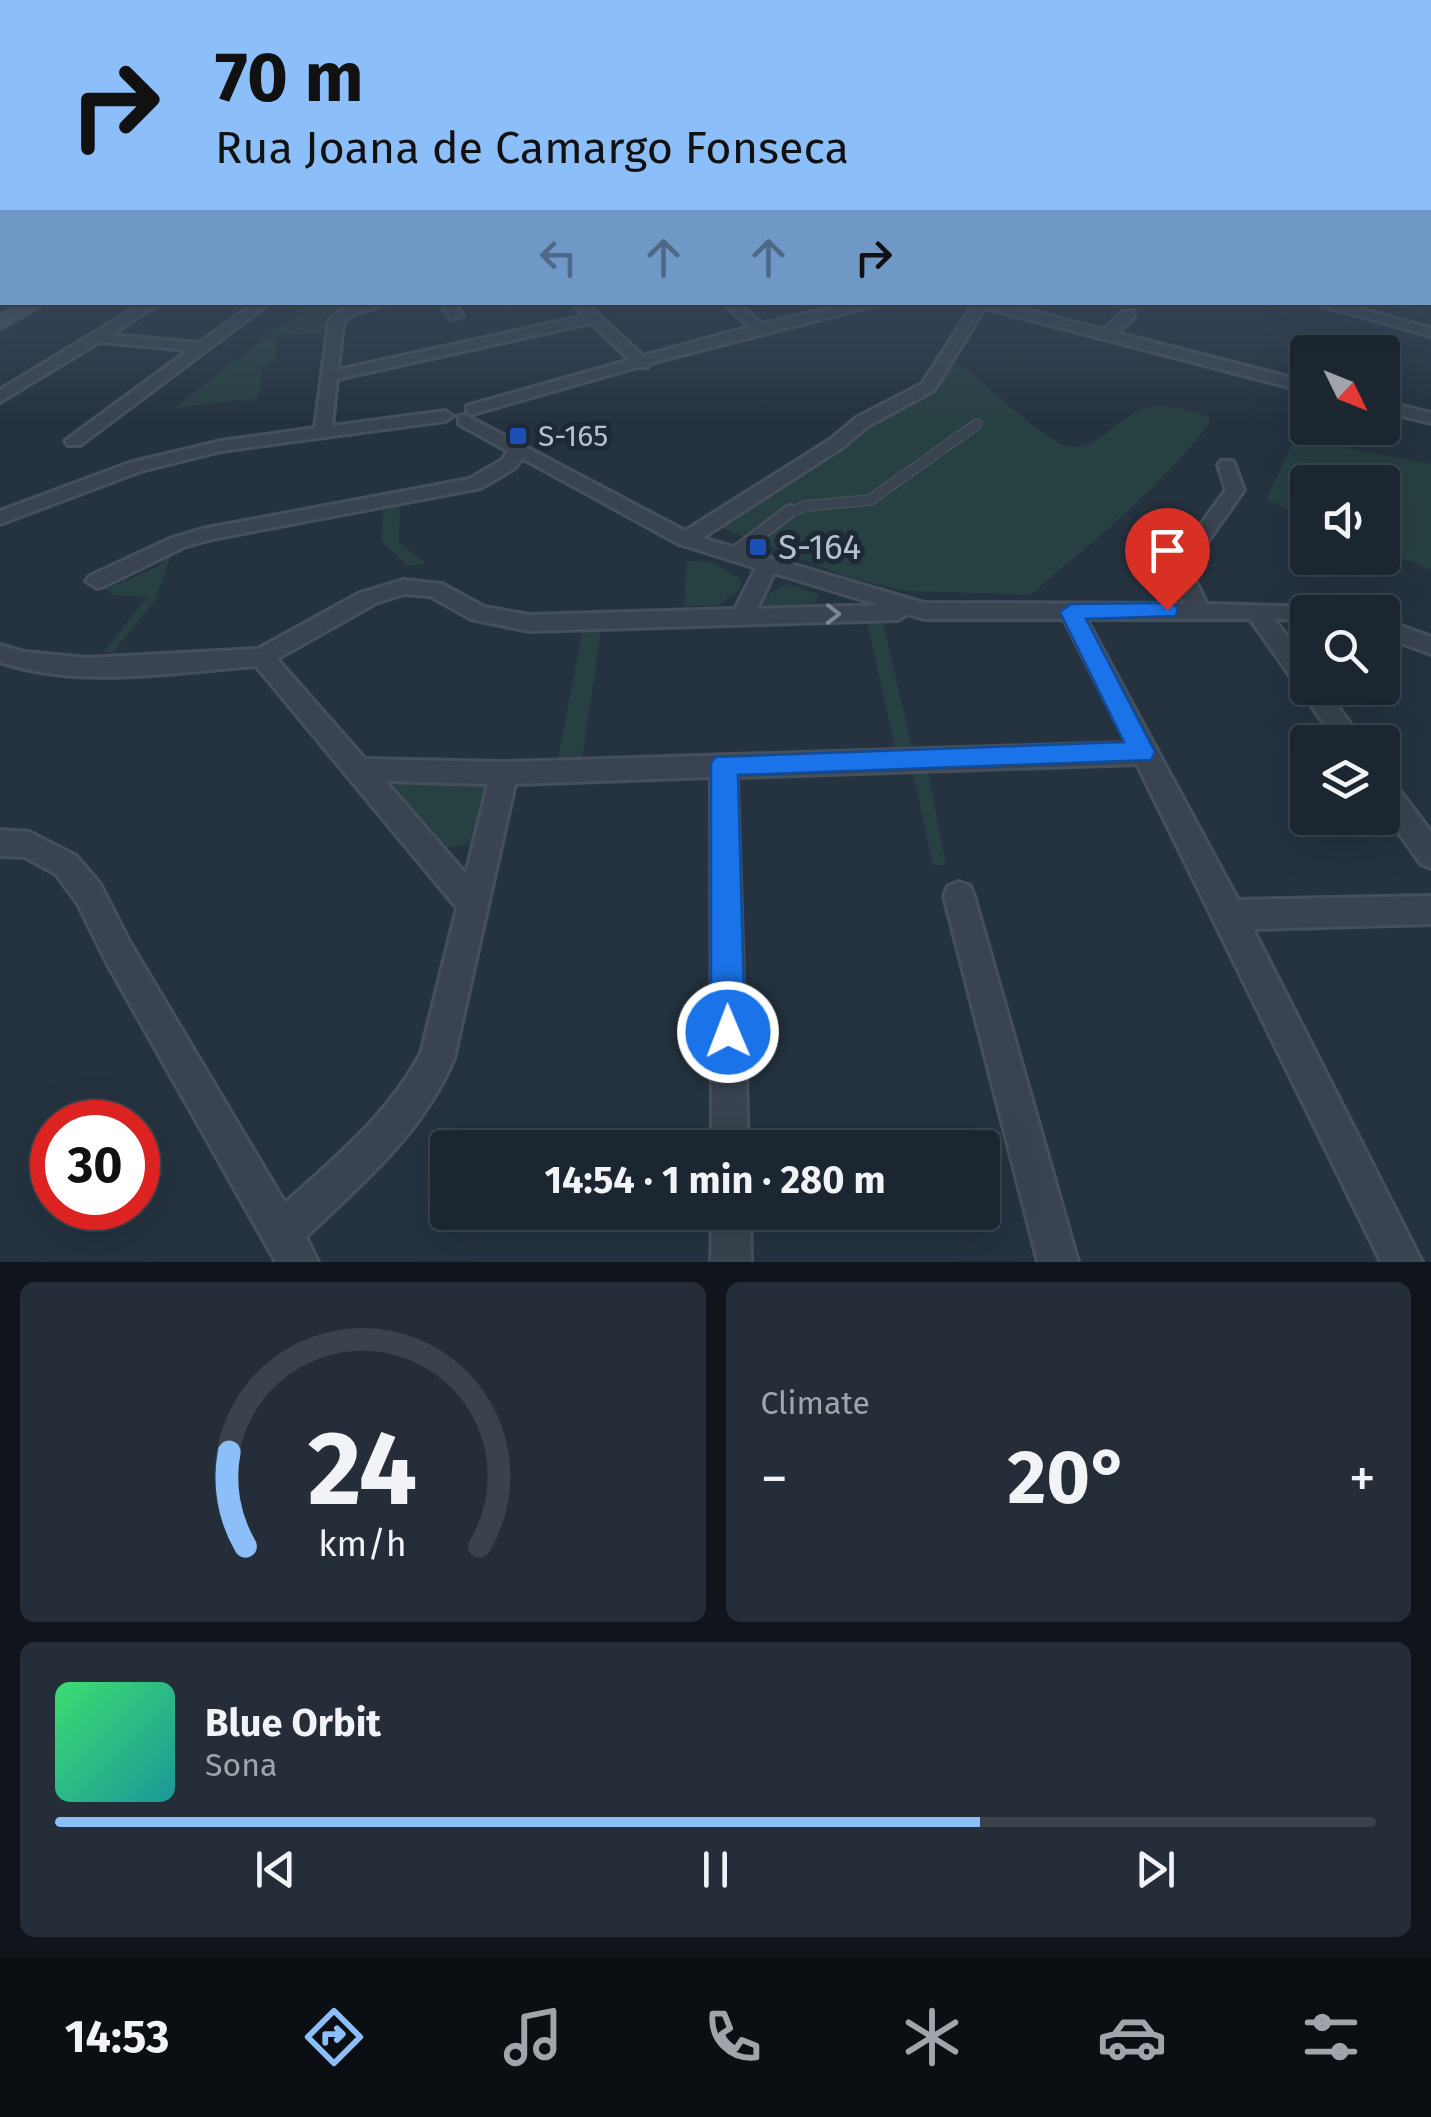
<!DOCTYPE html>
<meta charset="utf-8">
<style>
body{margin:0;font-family:"Fira Sans",sans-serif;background:#252e38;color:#f1f3f6;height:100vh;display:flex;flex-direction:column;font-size:38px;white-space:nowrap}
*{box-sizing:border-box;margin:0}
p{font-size:32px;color:#a0a5ab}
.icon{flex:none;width:55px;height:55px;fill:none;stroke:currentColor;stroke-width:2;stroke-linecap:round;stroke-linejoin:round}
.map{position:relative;height:1262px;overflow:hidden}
.panel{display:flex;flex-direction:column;gap:20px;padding:20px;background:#0f151a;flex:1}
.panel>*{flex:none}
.top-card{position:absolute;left:0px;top:0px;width:1432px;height:305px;box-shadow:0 10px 40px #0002,0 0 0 2px #3a434c;background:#8cbef9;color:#111;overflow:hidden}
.needle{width:65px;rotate:133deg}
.controls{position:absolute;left:1290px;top:335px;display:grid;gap:20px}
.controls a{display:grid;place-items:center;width:110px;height:110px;border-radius:10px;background:#1c2630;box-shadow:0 10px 40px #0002,0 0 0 2px #3a434c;font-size:50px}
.speed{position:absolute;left:30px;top:1100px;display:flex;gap:20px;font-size:50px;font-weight:700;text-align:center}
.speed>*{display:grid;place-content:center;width:130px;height:130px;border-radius:50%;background:#1c2630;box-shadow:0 10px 40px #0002,0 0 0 2px #3a434c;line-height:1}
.speed .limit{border:15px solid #d22;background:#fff;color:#111}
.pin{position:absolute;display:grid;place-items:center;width:85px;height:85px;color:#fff;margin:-102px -42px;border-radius:50% 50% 50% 0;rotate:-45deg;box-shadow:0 0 10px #0007}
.pin .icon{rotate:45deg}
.me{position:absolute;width:110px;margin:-55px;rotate:359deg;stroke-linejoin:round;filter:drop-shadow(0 0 8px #0008)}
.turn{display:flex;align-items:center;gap:35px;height:210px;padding:0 50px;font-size:45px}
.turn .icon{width:130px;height:130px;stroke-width:2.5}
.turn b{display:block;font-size:70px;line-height:85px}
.lanes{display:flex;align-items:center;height:95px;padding:0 50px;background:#0003;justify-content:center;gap:50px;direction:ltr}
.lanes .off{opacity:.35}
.big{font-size:75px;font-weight:700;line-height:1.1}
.panel .card{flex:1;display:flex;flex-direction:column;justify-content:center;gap:15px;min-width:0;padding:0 35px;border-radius:15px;background:#252e38}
.panel .dial{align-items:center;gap:0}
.dial svg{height:260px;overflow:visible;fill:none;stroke:#3a434c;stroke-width:7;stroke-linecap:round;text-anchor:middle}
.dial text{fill:#f1f3f6;stroke:none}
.song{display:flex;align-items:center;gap:30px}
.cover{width:120px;height:120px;border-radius:15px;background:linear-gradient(135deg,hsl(140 70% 55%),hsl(180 70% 35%))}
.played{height:10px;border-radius:5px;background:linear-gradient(90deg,#8cbef9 70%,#3a434c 70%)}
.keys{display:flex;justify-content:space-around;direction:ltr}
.heat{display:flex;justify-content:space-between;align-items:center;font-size:55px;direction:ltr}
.panel .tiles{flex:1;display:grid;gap:20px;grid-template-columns:1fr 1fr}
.card:last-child{grid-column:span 2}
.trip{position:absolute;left:430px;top:1130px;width:570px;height:100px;border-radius:10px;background:#1c2630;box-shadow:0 10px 40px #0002,0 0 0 2px #3a434c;font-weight:700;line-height:100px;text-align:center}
.menu{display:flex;height:160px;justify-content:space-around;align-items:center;background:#0b0f13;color:#a0a5ab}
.menu .icon{width:70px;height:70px}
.menu .active{color:#8cbef9}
.menu b{font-size:45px;color:#f1f3f6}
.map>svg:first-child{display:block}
</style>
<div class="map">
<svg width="1431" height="1262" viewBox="0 0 1431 1262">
<rect width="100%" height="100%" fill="#253340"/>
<g fill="#274041">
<path d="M 310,303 L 355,303 L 356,307 L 332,319 L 321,333 L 278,336 L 275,360 L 262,368 L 258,398 L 174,408 Z"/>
<path d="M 953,359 C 973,374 1046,440 1063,445 C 1101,455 1118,411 1152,406 C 1168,403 1189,412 1205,415 L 1211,421 C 1161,488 1094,541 1030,595 L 905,591 L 850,578 L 714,525 L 895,410 Z"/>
<path d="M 1295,438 L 1431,464 L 1431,570 L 1383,550 L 1382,482 L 1308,482 L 1307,518 L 1266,500 Z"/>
<path d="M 400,501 L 399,542 L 427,564 L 408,566 L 382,542 L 383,504 Z"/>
<path d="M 174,549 L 154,602 L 113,652 L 104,652 L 147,597 L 112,595 L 106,589 L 159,566 Z"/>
<path d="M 687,561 L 709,562 L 740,578 L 740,589 L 718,605 L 684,606 Z"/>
<path d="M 786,584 L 820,595 L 813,605 L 762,606 L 765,596 Z"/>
<path d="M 865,613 L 881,613 L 915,761 L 898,762 Z"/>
<path d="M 584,622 L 602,623 L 581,767 L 556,769 Z"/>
<path d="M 912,770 L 928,771 L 946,865 L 933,866 Z"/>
<path d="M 486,780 L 488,783 L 476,841 L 438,850 L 390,787 L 396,783 Z"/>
</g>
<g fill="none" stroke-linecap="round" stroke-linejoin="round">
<g stroke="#46505c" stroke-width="12">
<path id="lane-far1" d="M 785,514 L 806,506 L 870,500 L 977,424"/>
</g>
<g stroke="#46505c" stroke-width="16">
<path id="lane" d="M 732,555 L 790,511"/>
</g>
<g stroke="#46505c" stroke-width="6">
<g id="street">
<path d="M 2,258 L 2,267 L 0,268 L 0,259 Z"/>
<path d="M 145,302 L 161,302 L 111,335 L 200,343 L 256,302 L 271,302 L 80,445 L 68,445 L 65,441 L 189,350 L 99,342 L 0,402 L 0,390 Z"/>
<path d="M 367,302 L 392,302 L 354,314 L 343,322 L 338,370 L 584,316 L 570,302 L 584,302 L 643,356 L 750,327 L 722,302 L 737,302 L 762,324 L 859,302 L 888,302 L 650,363 L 648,367 L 637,367 L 473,414 L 467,412 L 467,406 L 630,360 L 591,323 L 337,379 L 332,426 L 445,411 L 453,416 L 445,421 L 221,451 L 141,471 L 0,524 L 0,511 L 129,463 L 221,441 L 315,428 L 329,321 L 344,308 Z"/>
<path d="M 440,302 L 453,302 L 463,316 L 451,319 Z"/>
<path d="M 975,302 L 996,302 L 1104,330 L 1124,311 L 1134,311 L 1134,317 L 1117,333 L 1308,382 L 1308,392 L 985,308 L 934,390 L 868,426 L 843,447 L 702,538 L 924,603 L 1185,604 L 1169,575 L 1169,568 L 1226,490 L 1218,465 L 1221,461 L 1233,461 L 1244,490 L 1189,568 L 1207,604 L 1321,607 L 1324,612 L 1308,612 L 1308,620 L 1274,619 L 1308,664 L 1308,688 L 1324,688 L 1364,742 L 1337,742 L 1250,619 L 1086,619 L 1238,900 L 1431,896 L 1431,924 L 1253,929 L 1422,1262 L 1381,1262 L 1137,764 L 737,777 L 748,1148 L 712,1148 L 711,777 L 515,784 L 454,1058 C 423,1133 363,1182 306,1237 L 318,1262 L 276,1262 L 107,963 L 78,904 L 56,874 L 25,857 L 0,856 L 0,830 L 29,832 L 76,856 L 100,884 L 129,941 L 285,1203 C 336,1157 389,1114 421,1053 L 457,908 L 256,666 C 174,672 80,689 0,662 L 0,645 L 24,652 L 88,658 L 258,649 L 360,593 L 403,580 L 442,584 L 484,607 L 529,615 L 735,609 L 756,568 L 679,544 L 522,458 L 515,468 L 481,488 L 212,539 L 186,546 L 104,586 L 97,588 L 86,581 L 90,576 L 172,538 L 202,529 L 469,479 L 502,460 L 508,451 L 459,424 L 459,416 L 465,415 L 685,531 L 831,439 L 856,418 L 922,384 ZM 774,573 L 879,605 L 757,609 ZM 404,594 L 430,596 L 471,619 L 529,631 L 898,620 L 908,614 L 924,619 L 1064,619 L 1127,743 L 504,762 L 365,759 L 277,659 L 376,603 ZM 385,781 L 488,784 L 466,874 Z"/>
<path d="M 1310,302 L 1334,302 L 1431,328 L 1431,336 Z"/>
<path d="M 1382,401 L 1431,413 L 1431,423 L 1382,411 Z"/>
<path d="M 1382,619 L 1431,637 L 1431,654 L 1382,636 Z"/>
<path d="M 1382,776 L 1391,779 L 1431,832 L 1431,868 L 1421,864 L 1382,809 Z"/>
<path d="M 959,882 L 970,886 L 974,896 L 1078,1262 L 1038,1262 L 944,896 L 948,886 Z"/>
<path d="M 712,1212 L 750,1212 L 751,1262 L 711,1262 Z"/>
</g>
</g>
<g stroke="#46505c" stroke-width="5">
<path id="secondary" d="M 25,302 L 48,302 L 0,329 L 0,316 Z"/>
</g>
<use href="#lane-far1" stroke="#394450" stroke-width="9"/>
<use href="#lane" stroke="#394450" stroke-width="11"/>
<use href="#street" fill="#394450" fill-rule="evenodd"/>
<use href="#secondary" fill="#475463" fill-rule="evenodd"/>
</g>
<defs><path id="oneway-chevron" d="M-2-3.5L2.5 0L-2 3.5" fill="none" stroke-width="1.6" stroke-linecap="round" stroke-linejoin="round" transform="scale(2.5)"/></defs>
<use stroke="#7e8893" href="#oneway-chevron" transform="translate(833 614)"/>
<linearGradient id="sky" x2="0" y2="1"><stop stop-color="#141c23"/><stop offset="0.58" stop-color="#405064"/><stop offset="1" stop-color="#405064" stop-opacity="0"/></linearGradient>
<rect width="1431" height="423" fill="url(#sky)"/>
<path fill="#1a73e8" stroke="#114b97" stroke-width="2.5" d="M 1167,603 L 1175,605 L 1178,610 L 1175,616 L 1086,619 L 1155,752 L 1151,760 L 738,775 L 745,1032 L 740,1045 L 728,1050 L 716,1045 L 711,1032 L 711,764 L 715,757 L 1124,742 L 1060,612 L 1071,604 Z"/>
<g fill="#1a4fb4" stroke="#1e2935" stroke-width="4">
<rect x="508" y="426" width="20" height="20" rx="5"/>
<rect x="748" y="537" width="20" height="20" rx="5"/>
</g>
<g text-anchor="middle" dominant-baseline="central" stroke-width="10" stroke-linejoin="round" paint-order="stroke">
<g font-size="30" fill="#b6bfca" stroke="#1e2935" text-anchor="start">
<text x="538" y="436">S-165</text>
</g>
<g font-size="35" fill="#b6bfca" stroke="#1e2935" text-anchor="start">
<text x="778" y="547">S-164</text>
</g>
</g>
</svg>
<div class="controls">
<a><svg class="needle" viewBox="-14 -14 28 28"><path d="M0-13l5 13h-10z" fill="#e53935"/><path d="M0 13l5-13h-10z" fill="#a0a5ab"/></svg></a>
<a><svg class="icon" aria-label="sound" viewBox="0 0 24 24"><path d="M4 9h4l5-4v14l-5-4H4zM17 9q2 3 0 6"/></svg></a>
<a><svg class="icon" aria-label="search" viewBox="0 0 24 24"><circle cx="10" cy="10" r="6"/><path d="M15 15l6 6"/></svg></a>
<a><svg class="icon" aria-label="layers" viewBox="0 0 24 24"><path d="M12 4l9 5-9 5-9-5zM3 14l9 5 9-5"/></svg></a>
</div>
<div class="speed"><div class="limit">30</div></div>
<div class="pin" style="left:1167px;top:610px;background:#d93025"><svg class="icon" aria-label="arrive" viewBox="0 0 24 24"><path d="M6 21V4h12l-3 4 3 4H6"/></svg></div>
<svg class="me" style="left:728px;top:1032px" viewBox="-20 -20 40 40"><circle r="17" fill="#1a73e8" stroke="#fff" stroke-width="3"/><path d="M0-11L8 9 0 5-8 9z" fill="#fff"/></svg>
<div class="trip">14:54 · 1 min · 280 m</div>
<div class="top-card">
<div class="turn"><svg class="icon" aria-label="right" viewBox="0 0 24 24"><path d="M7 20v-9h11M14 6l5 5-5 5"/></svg><div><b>70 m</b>Rua Joana de Camargo Fonseca</div></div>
<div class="lanes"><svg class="icon off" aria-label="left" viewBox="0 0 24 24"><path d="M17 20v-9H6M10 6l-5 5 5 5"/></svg><svg class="icon off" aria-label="ahead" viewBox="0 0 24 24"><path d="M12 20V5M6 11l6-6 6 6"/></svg><svg class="icon off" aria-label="ahead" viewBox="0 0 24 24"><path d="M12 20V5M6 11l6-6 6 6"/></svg><svg class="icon" aria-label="right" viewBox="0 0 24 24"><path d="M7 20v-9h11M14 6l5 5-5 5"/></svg></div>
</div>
</div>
<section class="panel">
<div class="tiles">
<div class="card dial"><svg viewBox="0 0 100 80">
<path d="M14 69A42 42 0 1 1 86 69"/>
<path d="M14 69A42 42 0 0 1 9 40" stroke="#8cbef9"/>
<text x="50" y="56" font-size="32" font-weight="700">24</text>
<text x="50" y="72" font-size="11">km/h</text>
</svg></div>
<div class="card"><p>Climate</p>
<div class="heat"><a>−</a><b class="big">20°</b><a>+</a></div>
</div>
<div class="card">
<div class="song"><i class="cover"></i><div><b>Blue Orbit</b><p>Sona</p></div></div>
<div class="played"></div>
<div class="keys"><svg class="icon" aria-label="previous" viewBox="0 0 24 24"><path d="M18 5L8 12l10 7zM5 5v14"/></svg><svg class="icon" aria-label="pause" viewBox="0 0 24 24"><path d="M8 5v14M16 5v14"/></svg><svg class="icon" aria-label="next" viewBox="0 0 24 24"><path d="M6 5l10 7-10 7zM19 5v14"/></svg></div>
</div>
</div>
</section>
<nav class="menu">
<b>14:53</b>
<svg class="icon active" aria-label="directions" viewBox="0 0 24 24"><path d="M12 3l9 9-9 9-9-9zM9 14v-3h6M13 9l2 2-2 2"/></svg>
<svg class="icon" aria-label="music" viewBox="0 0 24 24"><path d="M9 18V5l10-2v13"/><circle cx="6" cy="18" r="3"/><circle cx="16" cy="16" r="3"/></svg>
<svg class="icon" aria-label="phone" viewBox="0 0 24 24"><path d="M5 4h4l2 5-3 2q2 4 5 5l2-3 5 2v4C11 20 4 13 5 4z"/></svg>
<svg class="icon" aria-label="climate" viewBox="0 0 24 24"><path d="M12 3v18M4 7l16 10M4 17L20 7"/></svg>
<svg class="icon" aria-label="car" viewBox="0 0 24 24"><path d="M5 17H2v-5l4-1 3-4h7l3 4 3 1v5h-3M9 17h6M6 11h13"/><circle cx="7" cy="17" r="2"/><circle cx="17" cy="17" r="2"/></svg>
<svg class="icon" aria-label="filters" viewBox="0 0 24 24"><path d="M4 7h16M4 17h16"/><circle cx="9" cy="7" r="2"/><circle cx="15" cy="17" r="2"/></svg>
</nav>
